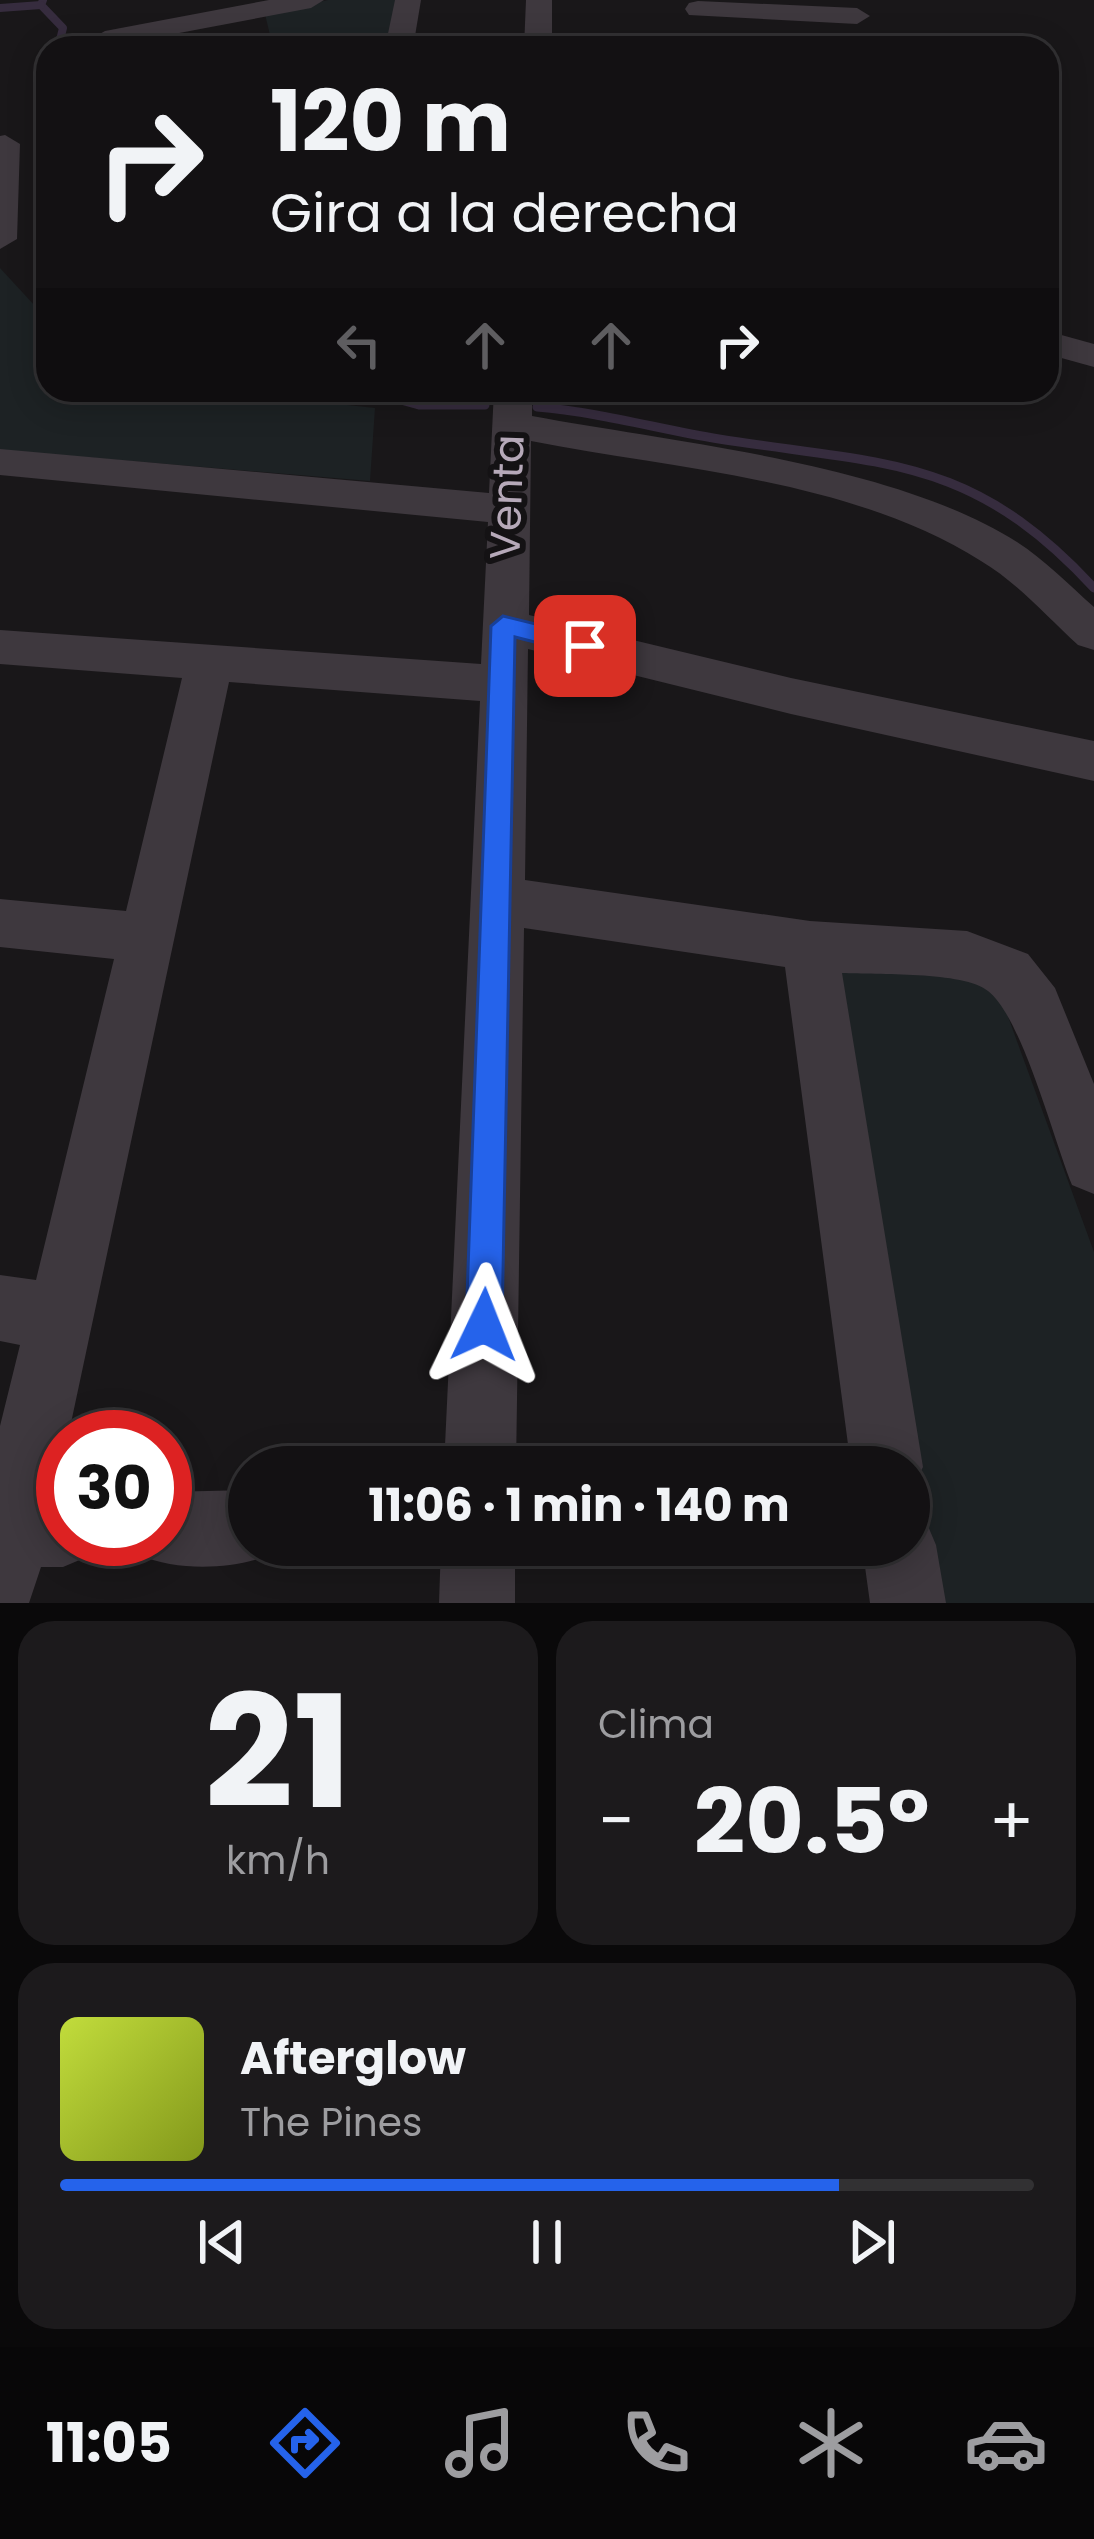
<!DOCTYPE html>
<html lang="es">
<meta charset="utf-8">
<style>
body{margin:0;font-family:Poppins,sans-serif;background:#1c1a1c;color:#f1f3f6;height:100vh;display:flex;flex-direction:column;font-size:45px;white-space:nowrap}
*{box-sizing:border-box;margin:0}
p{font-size:39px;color:#9d9da0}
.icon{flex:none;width:66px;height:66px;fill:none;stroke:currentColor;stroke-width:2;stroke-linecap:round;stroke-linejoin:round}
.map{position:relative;height:1603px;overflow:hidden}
.drawer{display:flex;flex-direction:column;gap:18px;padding:18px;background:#0a090a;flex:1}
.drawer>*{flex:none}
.top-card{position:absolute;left:36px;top:36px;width:1023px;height:366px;border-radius:36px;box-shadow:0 6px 30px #0003,0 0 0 3px #323133;background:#131113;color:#f1f3f6;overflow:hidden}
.speed{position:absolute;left:36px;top:1410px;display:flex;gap:24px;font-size:60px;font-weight:700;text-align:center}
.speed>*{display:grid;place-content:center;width:156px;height:156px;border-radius:50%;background:#131113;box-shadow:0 6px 30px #0003,0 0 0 3px #323133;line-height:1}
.speed .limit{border:18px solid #d22;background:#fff;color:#111}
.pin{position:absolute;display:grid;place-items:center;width:102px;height:102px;color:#fff;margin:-51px;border-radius:24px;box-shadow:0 6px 18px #0006}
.me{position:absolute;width:132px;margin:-66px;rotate:2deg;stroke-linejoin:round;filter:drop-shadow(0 0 9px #0008)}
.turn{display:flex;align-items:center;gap:42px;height:252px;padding:0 36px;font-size:54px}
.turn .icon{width:156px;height:156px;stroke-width:2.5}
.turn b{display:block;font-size:84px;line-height:102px}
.lanes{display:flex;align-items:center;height:114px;padding:0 36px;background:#0003;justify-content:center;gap:60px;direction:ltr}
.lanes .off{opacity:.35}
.big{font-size:90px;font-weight:700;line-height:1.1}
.drawer .card{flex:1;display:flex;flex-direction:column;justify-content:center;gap:18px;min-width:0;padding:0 42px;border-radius:36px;background:#1c1a1c}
.drawer .dial{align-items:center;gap:0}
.dial b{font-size:156px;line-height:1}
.song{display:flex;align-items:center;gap:36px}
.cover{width:144px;height:144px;border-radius:18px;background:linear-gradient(135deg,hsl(70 70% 55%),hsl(70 70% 35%))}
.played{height:12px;border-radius:6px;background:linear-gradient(90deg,#2563eb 80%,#323133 80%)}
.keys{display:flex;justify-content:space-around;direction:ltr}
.heat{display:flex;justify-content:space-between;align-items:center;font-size:66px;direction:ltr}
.drawer .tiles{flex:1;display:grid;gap:18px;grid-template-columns:1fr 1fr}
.card:last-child{grid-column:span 2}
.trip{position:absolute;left:228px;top:1446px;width:702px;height:120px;border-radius:60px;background:#131113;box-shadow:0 6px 30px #0003,0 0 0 3px #323133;font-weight:700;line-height:120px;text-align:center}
.tab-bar{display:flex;height:192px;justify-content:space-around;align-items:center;background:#080708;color:#9d9da0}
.tab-bar .icon{width:84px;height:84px}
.tab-bar .on{color:#2563eb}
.tab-bar b{font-size:54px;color:#f1f3f6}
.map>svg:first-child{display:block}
</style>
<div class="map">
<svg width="1094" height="1603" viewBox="0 0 1094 1603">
<rect width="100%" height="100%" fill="#191719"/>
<g fill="#1d2224">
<path d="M 328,0 L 400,0 L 389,48 L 273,48 L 265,14 Z"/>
<path d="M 0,268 L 48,320 L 48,390 L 210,390 L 375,408 L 370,481 L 0,450 Z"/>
<path d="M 828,961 L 995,981 L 1094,1252 L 1094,1603 L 931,1603 Z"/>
</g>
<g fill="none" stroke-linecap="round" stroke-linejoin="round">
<g stroke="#362c3e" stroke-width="8">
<path d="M 43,0 L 41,5 L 63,28 L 58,48"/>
<path d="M 0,8 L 41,5"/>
<path d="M 48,182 L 44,222 L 48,229"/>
</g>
<g stroke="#362c3e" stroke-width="9">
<path d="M 365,390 L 419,405 L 485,405"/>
<path d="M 537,407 C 599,412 658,429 719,439 C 885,465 971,455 1094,588"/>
</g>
<g fill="#3e383e" fill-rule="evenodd">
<path d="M 269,0 L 324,0 L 311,8 L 105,47 L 91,39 L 105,31 Z"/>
<path d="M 395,0 L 421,0 L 413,48 L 385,48 Z"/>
<path d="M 526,0 L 552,0 L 552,48 L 524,48 Z"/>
<path d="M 698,1 L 857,8 L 870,16 L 857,24 L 689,15 L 685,9 L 689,3 Z"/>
<path d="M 5,135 L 20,144 L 17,239 L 0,249 L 0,136 Z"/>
<path d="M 1047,331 L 1094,344 L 1094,367 L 1047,354 Z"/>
<path d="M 494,390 L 532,390 L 532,416 C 677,443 892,463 1017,542 C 1045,560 1069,585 1094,607 L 1094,650 L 1078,645 C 1046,616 1018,583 981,561 C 851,479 679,470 531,441 L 529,615 L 791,678 L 1094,741 L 1094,781 L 791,714 L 528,649 L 525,880 L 810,921 L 967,931 L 1028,954 L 1055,988 L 1094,1084 L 1094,1194 L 1072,1185 C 1054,1141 1022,1017 988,991 C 964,971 875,975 842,973 L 923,1467 L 909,1494 L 909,1467 L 851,1467 L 785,967 L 524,928 L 516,1467 L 444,1467 L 480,701 L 229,682 L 68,1437 L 63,1437 L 56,1493 L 63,1493 L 63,1539 L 96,1539 L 89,1556 L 63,1567 L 41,1567 L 29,1603 L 0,1603 L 0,1426 L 20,1345 L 0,1341 L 0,1275 L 36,1280 L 114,959 L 0,947 L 0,899 L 126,911 L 182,678 L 0,664 L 0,630 L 481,664 L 488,522 L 0,475 L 0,449 L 489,493 Z"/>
<path d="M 249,1490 L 249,1545 L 278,1545 L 275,1553 C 234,1570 180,1572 139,1555 L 132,1539 L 165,1539 L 165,1492 Z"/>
<path d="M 909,1512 L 925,1519 L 936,1545 L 946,1603 L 870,1603 L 862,1545 L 909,1545 Z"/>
<path d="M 441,1545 L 515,1545 L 515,1603 L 439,1603 Z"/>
</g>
</g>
<path fill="#2563eb" stroke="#184099" stroke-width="3" d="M 503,616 L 585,636 L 597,646 L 585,655 L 515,637 L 502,1325 L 496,1338 L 484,1343 L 471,1338 L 466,1325 L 491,626 Z"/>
<g text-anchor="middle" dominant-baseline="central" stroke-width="12" stroke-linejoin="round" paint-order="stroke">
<g font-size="42" fill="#b6a9b9" stroke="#141214">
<text transform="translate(507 497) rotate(-88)">Venta</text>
</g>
</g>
</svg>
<div class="speed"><div class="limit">30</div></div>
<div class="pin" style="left:585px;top:646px;background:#d93025"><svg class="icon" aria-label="arrive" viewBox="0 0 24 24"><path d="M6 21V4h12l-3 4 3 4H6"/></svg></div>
<svg class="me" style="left:484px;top:1325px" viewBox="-20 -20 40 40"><path d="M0-17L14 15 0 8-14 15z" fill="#2563eb" stroke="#fff" stroke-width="4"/></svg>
<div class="trip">11:06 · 1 min · 140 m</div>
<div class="top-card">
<div class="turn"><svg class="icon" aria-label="right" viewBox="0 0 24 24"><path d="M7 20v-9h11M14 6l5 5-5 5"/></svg><div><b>120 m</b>Gira a la derecha</div></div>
<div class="lanes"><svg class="icon off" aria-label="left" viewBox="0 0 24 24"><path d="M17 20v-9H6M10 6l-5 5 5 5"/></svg><svg class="icon off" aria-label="ahead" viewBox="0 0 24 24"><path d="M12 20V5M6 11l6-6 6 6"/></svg><svg class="icon off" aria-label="ahead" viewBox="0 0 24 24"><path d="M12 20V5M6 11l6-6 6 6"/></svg><svg class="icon" aria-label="right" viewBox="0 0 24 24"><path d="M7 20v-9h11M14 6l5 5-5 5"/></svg></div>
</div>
</div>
<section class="drawer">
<div class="tiles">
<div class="card dial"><b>21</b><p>km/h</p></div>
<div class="card"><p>Clima</p>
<div class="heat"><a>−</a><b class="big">20.5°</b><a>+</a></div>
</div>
<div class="card">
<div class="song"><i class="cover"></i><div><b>Afterglow</b><p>The Pines</p></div></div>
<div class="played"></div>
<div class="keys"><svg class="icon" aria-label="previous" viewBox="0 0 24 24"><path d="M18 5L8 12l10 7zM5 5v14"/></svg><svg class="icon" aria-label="pause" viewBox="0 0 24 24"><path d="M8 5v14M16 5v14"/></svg><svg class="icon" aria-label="next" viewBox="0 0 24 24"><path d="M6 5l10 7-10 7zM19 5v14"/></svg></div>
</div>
</div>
</section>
<nav class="tab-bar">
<b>11:05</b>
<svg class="icon on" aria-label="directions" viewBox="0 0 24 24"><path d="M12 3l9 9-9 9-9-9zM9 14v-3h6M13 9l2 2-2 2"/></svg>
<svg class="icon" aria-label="music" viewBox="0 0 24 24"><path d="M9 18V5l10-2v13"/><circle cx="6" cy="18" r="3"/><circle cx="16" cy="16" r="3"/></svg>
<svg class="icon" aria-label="phone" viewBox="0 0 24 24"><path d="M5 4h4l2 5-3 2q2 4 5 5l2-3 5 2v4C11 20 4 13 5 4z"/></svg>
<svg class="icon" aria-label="climate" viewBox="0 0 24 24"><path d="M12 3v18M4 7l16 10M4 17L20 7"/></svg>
<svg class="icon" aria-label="car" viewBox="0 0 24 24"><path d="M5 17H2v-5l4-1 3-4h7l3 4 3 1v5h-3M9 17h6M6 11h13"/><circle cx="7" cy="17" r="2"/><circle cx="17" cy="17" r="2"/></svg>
</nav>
